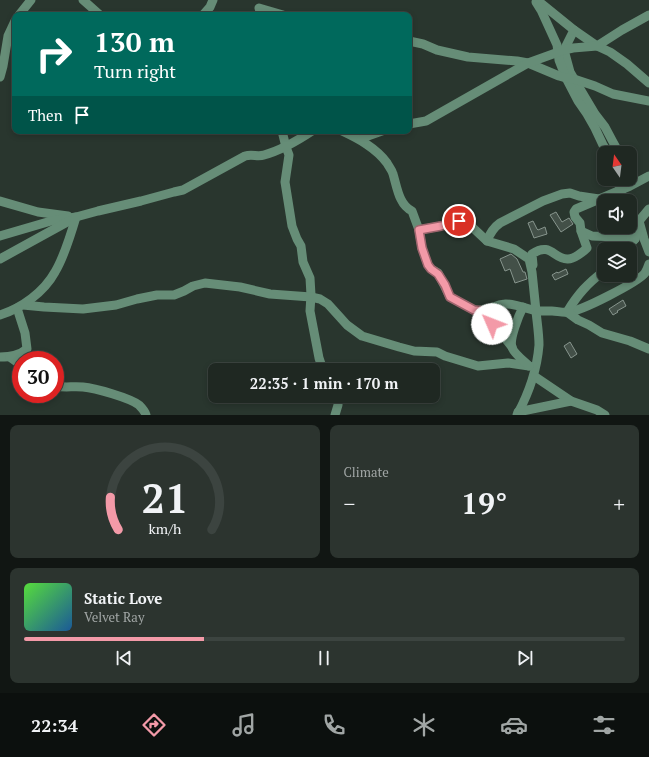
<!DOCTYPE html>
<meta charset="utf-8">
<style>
body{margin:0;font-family:"PT Serif",serif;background:#2c342f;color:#f1f3f6;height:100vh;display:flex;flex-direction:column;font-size:15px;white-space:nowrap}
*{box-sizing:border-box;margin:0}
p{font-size:13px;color:#a1a6a5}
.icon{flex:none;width:22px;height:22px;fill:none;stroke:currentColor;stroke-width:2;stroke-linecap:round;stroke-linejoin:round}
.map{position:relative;height:415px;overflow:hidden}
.side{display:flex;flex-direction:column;gap:10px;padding:10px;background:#111613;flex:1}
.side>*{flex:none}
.hud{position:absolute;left:12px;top:12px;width:400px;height:122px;border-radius:8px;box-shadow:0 2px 6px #0003,0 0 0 1px #3c4440;background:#00695c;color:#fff;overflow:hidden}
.needle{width:26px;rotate:346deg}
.fabs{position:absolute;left:597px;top:146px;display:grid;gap:8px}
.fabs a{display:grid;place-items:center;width:40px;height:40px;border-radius:8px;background:#1f2822;box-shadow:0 2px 6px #0003,0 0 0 1px #3c4440;font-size:20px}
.speed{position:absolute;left:12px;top:351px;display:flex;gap:8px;font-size:20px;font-weight:700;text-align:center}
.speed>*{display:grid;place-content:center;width:52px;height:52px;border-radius:50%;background:#1f2822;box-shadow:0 2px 6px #0003,0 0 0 1px #3c4440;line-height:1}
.speed .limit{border:6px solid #d22;background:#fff;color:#111}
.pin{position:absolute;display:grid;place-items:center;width:34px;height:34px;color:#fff;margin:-17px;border:2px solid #fff;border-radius:50%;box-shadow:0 1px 4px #0007}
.me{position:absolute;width:44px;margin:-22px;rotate:314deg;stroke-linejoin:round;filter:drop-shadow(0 0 3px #0008)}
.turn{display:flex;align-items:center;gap:14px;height:84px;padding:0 16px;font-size:18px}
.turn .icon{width:52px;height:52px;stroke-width:2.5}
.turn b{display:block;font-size:28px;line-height:34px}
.then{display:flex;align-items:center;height:38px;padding:0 16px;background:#0003;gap:8px;font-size:15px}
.big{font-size:30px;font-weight:600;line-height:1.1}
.side .widget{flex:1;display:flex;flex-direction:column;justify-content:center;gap:6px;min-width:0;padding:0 14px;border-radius:8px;background:#2c342f}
.side .dial{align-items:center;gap:0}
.dial svg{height:104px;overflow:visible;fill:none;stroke:#3c4440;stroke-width:7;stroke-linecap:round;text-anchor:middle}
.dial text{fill:#f1f3f6;stroke:none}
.song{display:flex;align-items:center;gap:12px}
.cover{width:48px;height:48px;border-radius:6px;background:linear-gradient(135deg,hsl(110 70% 55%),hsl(210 70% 35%))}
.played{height:4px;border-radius:2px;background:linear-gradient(90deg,#f39aa8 30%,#3c4440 30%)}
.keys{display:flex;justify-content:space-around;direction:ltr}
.heat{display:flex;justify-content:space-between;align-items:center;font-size:22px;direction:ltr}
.side .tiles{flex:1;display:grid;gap:10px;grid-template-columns:1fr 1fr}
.widget:last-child{grid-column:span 2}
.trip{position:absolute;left:208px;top:363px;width:232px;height:40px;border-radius:8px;background:#1f2822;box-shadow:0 2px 6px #0003,0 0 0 1px #3c4440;font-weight:600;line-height:40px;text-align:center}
.dock{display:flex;height:64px;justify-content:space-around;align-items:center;background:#0c100e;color:#a1a6a5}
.dock .icon{width:28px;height:28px}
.dock .on{color:#f39aa8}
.dock b{font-size:18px;color:#f1f3f6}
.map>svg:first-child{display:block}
</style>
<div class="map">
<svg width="649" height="415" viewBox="0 0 649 415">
<rect width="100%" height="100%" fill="#29362e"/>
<g fill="#435048" stroke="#87958d">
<path d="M 556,212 L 562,222 L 569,218 L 573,224 L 561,232 L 550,215 Z"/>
<path d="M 533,221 L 537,229 L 538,230 L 545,227 L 547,234 L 534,238 L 528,223 Z"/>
<path d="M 511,254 L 517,259 L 523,272 L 525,272 L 527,279 L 515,283 L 510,269 L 505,271 L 500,259 Z"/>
<path d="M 566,269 L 568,274 L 555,280 L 552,275 L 557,272 L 558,273 Z"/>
<path d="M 623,300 L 626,306 L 617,311 L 618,312 L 613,315 L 609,309 Z"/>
<path d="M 570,342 L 577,354 L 571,358 L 564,346 Z"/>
</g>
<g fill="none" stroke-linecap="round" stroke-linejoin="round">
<g stroke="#668d77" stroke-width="9">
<path d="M 83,0 L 100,15"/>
<path d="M 537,0 L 574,30 L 564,50 L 570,72 L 595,114 L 605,127 L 613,142 L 619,153"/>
<path d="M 536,2 L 541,10 L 557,45 L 559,60 L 566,78 L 578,101 L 587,114 L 595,128 L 603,145 L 608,153"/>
<path d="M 19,15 L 31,0"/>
<path d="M 203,15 L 210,7 L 213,0"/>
<path d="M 261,15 L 259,8 L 283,15"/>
<path d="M 574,30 L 597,46 L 610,52 L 627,64 L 649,83"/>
<path d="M 409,41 L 423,44 L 437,50 L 468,57 L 517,61 L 528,63 L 559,76 L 566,78 L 574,79 L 595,86 L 613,94 L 649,101"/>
<path d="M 0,77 L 3,66 L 8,36 L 15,21"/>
<path d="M 409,124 L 426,121 L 528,63 L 564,50 L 573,48 L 597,46 L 622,30 L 649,15"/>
<path d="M 282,131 L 286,147 L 289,155 L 285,182 L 292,226 L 297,239 L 301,246 L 303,262 L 310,278 L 311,295 L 310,311 L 319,358 L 323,370"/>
<path d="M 342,131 C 359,139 376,148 387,163 C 389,167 392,170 393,174 C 397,187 399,205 412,211 L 419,230"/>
<path d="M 361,140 L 365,137 L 382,131"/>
<path d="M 619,179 L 620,190 L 624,201"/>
<path d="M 0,201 L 38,212 L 68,216"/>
<path d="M 604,201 L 599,199 L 579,196 L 570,193 L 562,194 L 543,201 L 500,223 C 493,228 490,233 487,241 L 514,249 L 529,259 L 532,272 L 536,311 C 542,311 547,311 552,311 C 557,311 563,313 568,312 C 580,312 638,282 645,273 C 647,270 648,267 649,264"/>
<path d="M 630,215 L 639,221 L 644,239 L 649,252"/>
<path d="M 581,231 L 592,236 L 618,237 L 635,239"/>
<path d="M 0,236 L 51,221 L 76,217 L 98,211 L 141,201 L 174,192 L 183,190 L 245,156 C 252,154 258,157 264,155 C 282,150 297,141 312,131"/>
<path d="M 487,241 L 471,226 L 463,222 L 459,221 L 441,226 L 419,230 L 422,248 L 428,265 L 431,269 L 438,273 L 450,297 L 474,310 C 488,312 493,305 505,304 C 512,303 529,309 536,311 C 537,322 539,334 539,345 C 537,370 529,393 517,415"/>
<path d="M 626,249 L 635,239 L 639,221 L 649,209"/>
<path d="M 0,259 L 69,221"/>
<path d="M 533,265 L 532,254 C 551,241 554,260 568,259 C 574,259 583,252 587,248 L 581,231 L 580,223 L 575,217 L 574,212 L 576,209 L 630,186 L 649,176"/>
<path d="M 604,271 C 587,284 578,294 567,312 L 578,320 L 589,325 L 602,333 L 630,341 L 649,349"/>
<path d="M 23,305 L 44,307 L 83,309 L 116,305 L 137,299 L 157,295 L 174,295 L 184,291 L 193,286 L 205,283 L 240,287 L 270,294 L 311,297 L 320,299 L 328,304 L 347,325 L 362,336 L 399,347 L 414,351 L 437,352 L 445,356 L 478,366 L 508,363 L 529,366"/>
<path d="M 523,307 C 519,315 509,339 512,347 C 513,353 525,362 529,366"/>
<path d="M 483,311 L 512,347"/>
<path d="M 0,315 C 22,308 44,292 55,272 C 64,257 71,234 76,217"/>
<path d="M 0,357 C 10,357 19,356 27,349 L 25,333 L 17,308"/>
<path d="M 10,357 L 21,365"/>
<path d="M 534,376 L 571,401 L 597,410 L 605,415"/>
<path d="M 55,386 C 65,388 73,386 83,387 C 95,388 130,398 139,405 C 142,408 145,411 146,415"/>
<path d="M 518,412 L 571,401"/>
<path d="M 335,415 L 338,405 L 338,396"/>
</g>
</g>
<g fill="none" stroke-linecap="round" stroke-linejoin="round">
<g stroke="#9e646d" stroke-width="10">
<path id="route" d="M 459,221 L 441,226 L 419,230 L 422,248 L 428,265 L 431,269 L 438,274 L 445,285 L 450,297 L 474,310 L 483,311 L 492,324"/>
</g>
<use href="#route" stroke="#f39aa8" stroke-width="7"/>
</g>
</svg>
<div class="fabs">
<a><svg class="needle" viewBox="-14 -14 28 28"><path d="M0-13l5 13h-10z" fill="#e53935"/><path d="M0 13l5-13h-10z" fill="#a1a6a5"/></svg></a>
<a><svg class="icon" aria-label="sound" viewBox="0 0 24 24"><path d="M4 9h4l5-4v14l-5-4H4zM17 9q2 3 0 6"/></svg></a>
<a><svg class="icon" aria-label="layers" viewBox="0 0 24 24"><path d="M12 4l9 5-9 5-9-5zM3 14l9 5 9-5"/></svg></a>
</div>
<div class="speed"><div class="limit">30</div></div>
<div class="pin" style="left:459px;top:221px;background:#d93025"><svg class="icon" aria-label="arrive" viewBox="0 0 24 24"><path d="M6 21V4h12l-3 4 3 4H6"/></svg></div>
<svg class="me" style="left:492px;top:324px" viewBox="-20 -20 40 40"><circle r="19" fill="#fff"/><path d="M0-13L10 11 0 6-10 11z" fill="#f39aa8"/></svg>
<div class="trip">22:35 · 1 min · 170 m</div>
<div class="hud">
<div class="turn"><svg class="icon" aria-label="right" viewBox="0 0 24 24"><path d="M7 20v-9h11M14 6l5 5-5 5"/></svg><div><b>130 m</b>Turn right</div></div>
<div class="then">Then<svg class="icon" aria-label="arrive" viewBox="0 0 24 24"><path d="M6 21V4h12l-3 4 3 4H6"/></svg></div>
</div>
</div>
<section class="side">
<div class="tiles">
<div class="widget dial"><svg viewBox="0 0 100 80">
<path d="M14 69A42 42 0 1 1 86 69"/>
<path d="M14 69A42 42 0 0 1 8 44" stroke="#f39aa8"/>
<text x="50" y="56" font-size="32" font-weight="700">21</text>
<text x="50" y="72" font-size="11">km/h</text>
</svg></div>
<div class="widget"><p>Climate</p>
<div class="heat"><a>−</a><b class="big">19°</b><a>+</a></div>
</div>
<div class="widget">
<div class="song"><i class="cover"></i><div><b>Static Love</b><p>Velvet Ray</p></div></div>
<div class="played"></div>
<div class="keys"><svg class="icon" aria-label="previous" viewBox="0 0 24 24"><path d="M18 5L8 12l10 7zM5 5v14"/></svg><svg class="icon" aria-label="pause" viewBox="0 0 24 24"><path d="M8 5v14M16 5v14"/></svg><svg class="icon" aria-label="next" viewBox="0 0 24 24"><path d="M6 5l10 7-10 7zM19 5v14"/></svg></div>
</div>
</div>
</section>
<nav class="dock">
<b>22:34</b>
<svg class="icon on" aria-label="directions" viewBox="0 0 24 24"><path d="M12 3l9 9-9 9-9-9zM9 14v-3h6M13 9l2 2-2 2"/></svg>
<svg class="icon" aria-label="music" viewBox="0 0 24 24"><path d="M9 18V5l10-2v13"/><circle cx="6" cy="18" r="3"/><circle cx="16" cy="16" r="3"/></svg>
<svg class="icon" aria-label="phone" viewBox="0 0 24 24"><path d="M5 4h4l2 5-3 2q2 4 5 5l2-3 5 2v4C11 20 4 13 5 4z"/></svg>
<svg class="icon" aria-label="climate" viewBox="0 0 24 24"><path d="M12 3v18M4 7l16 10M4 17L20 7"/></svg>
<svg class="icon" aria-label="car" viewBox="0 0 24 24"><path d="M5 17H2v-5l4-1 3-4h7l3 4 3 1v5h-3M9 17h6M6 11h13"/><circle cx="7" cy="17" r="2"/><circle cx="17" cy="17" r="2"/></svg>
<svg class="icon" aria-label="filters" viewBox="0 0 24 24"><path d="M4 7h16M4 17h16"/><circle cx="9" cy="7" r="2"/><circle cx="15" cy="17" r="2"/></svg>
</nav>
